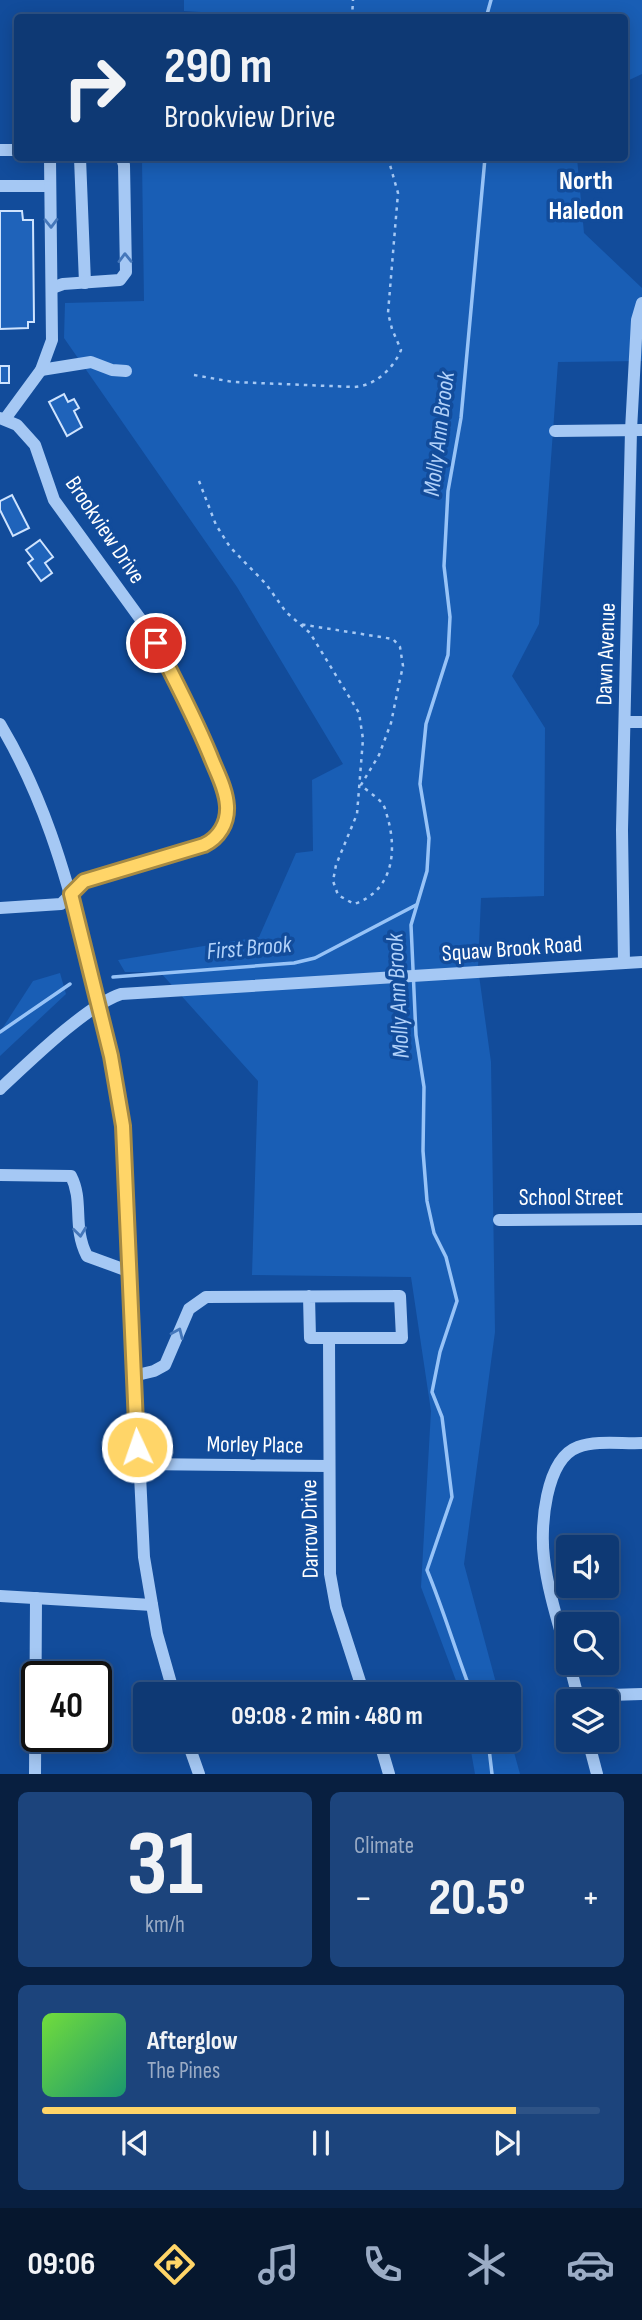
<!DOCTYPE html>
<meta charset="utf-8">
<style>
body{margin:0;font-family:"Sofia Sans Condensed",sans-serif;background:#1c447c;color:#f1f3f6;height:100vh;display:flex;flex-direction:column;font-size:26px;white-space:nowrap}
*{box-sizing:border-box;margin:0}
p{font-size:23px;color:#9bacc5}
.icon{flex:none;width:38px;height:38px;fill:none;stroke:currentColor;stroke-width:2;stroke-linecap:round;stroke-linejoin:round}
.map{position:relative;height:1774px;overflow:hidden}
.panel{display:flex;flex-direction:column;gap:18px;padding:18px;background:#081f40;flex:1}
.panel>*{flex:none}
.guide{position:absolute;left:14px;top:14px;width:614px;height:147px;border-radius:7px;box-shadow:0 4px 18px #0003,0 0 0 2px #2e5386;background:#0e3974;color:#f1f3f6;overflow:hidden}
.buttons{position:absolute;left:556px;top:1535px;display:grid;gap:14px}
.buttons a{display:grid;place-items:center;width:63px;height:63px;border-radius:7px;background:#0e3974;box-shadow:0 4px 18px #0003,0 0 0 2px #2e5386;font-size:35px}
.speed{position:absolute;left:21px;top:1661px;display:flex;gap:14px;font-size:35px;font-weight:700;text-align:center}
.speed>*{display:grid;place-content:center;width:91px;height:91px;border-radius:50%;background:#0e3974;box-shadow:0 4px 18px #0003,0 0 0 2px #2e5386;line-height:1}
.speed .limit{border:4px solid #111;border-radius:10px;background:#fff;color:#111}
.pin{position:absolute;display:grid;place-items:center;width:60px;height:60px;color:#fff;margin:-30px;border:4px solid #fff;border-radius:50%;box-shadow:0 2px 7px #0007}
.me{position:absolute;width:77px;margin:-38px;rotate:357deg;stroke-linejoin:round;filter:drop-shadow(0 0 5px #0008)}
.turn{display:flex;align-items:center;gap:24px;height:147px;padding:0 35px;font-size:32px}
.turn .icon{width:91px;height:91px;stroke-width:2.5}
.turn b{display:block;font-size:49px;line-height:60px}
.big{font-size:52px;font-weight:700;line-height:1.1}
.panel .tile{flex:1;display:flex;flex-direction:column;justify-content:center;gap:10px;min-width:0;padding:0 24px;border-radius:10px;background:#1c447c}
.panel .dial{align-items:center;gap:0}
.dial b{font-size:91px;line-height:1}
.song{display:flex;align-items:center;gap:21px}
.cover{width:84px;height:84px;border-radius:10px;background:linear-gradient(135deg,hsl(100 70% 55%),hsl(160 70% 35%))}
.played{height:7px;border-radius:4px;background:linear-gradient(90deg,#ffd568 85%,#2e5386 85%)}
.keys{display:flex;justify-content:space-around;direction:ltr}
.heat{display:flex;justify-content:space-between;align-items:center;font-size:38px;direction:ltr}
.panel .tiles{flex:1;display:grid;gap:18px;grid-template-columns:1fr 1fr}
.tile:last-child{grid-column:span 2}
.trip{position:absolute;left:133px;top:1682px;width:388px;height:70px;border-radius:7px;background:#0e3974;box-shadow:0 4px 18px #0003,0 0 0 2px #2e5386;font-weight:700;line-height:70px;text-align:center}
.tabs{display:flex;height:112px;justify-content:space-around;align-items:center;background:#06172e;color:#9bacc5}
.tabs .icon{width:49px;height:49px}
.tabs .current{color:#ffd568}
.tabs b{font-size:32px;color:#f1f3f6}
.map>svg:first-child{display:block}
</style>
<div class="map">
<svg width="642" height="1774" viewBox="0 0 642 1774">
<rect width="100%" height="100%" fill="#124c9b"/>
<g fill="#195eb5">
<path d="M 184,0 L 642,0 L 642,74 L 625,82 L 625,18 L 219,18 L 218,13 L 184,11 Z"/>
<path d="M 174,158 L 577,158 L 584,233 L 642,288 L 642,361 L 558,362 L 539,624 L 512,676 L 545,728 L 544,896 L 481,898 L 478,968 L 491,1062 L 495,1332 L 464,1564 L 499,1694 L 461,1694 L 421,1587 L 431,1411 L 411,1277 L 252,1275 L 258,1081 L 160,972 L 125,972 L 118,960 L 259,937 L 296,853 L 313,851 L 312,780 L 343,764 L 237,587 L 64,338 L 65,303 L 144,301 L 142,160 Z"/>
<path d="M 60,973 L 66,994 L 0,1056 L 0,1032 L 33,981 Z"/>
<path d="M 509,1734 L 520,1774 L 475,1774 L 469,1740 L 509,1740 Z"/>
</g>
<g fill="none" stroke-linecap="round" stroke-linejoin="round">
<g stroke="#97c3f7" stroke-width="3.5">
<path d="M 486,18 L 491,0"/>
<path d="M 113,977 L 294,963 L 315,958 L 416,905"/>
<path d="M 0,1032 L 70,984"/>
<path d="M 472,1694 C 456,1653 444,1611 427,1570 L 452,1497 L 442,1417 L 432,1392 L 440,1352 L 457,1301 L 446,1257 L 434,1233 L 427,1201 L 423,1151 L 424,1087 L 416,1035 L 411,925 L 427,871 L 429,838 L 420,784 L 426,724 L 448,655 L 450,617 L 444,566 L 448,491 L 461,418 L 485,158"/>
<path d="M 488,1740 L 492,1774"/>
</g>
</g>
<g fill="#1f63ba" stroke="#cee3fe" stroke-width="2">
<path d="M 0,211 L 22,211 L 23,220 L 33,220 L 34,322 L 28,322 L 28,328 L 0,329 Z"/>
<rect x="0" y="366" width="9" height="17"/>
<path d="M 64,394 L 68,402 L 74,399 L 79,408 L 74,411 L 82,427 L 67,436 L 49,402 Z"/>
<path d="M 12,495 L 29,528 L 13,536 L 0,510 L 0,501 Z"/>
<path d="M 40,540 L 53,557 L 45,563 L 52,573 L 41,581 L 28,563 L 33,559 L 26,550 Z"/>
</g>
<g fill="none" stroke-linecap="round" stroke-linejoin="round">
<g stroke="#a5c8f4" stroke-width="2.5" stroke-dasharray="3.5 5" stroke-linecap="butt">
<path d="M 352,18 L 353,0"/>
<path d="M 194,375 L 233,382 L 354,387 C 375,386 393,369 401,350 L 392,329 L 388,313 L 398,193 L 388,158"/>
<path d="M 199,481 L 216,525 L 230,547 L 266,584 L 286,612 L 310,633 L 359,713 L 363,739 L 357,814 L 336,865 L 333,881 L 338,895 L 354,904 C 390,892 397,857 389,823 C 387,817 386,808 382,803 C 376,796 367,791 361,785 L 379,755 L 391,723 L 399,684 L 403,666 L 400,647 L 393,639 L 299,624"/>
</g>
<g stroke="#a5c8f4" stroke-width="12">
<path d="M 0,150 L 18,150"/>
<path d="M 80,158 L 85,283"/>
<path d="M 0,186 L 50,186"/>
<path d="M 52,288 L 63,284 L 120,280 L 126,272 L 124,165 L 122,158"/>
<path d="M 41,370 L 91,362 L 112,370 L 126,371"/>
<path d="M 0,418 L 17,425 L 35,445 L 54,500 L 144,624 L 196,722 L 222,786 L 227,804 L 224,825 L 212,841 L 204,845 L 84,881 L 61,904 L 0,908"/>
<path d="M 5,419 L 41,370 L 52,340 L 50,158"/>
<path d="M 555,431 L 642,430"/>
<path d="M 625,722 L 642,722"/>
<path d="M 0,724 C 42,794 65,870 84,948 C 99,1007 113,1066 123,1126 L 144,1557 L 157,1634 L 174,1694"/>
<path d="M 624,963 L 622,830 L 631,430 L 637,320 L 642,303"/>
<path d="M 0,1089 C 28,1063 87,1005 121,994 L 642,962"/>
<path d="M 0,1175 L 71,1176 C 84,1201 72,1227 87,1256 L 128,1271"/>
<path d="M 499,1220 L 642,1219"/>
<path d="M 329,1338 L 330,1574 L 336,1607 L 364,1694"/>
<path d="M 133,1376 L 154,1371 L 165,1365 L 189,1309 L 206,1297 L 400,1296 L 402,1338 L 310,1338 L 309,1296"/>
<path d="M 138,1464 L 329,1466"/>
<path d="M 0,1596 L 152,1605"/>
<path d="M 569,1662 C 560,1628 548,1593 544,1558 C 540,1528 545,1459 578,1447 C 597,1440 622,1444 642,1443"/>
<path d="M 569,1662 L 579,1701"/>
<path d="M 577,1696 L 642,1694"/>
<path d="M 187,1740 L 199,1774"/>
<path d="M 379,1740 L 389,1774"/>
<path d="M 588,1740 L 597,1774"/>
<path d="M 35,1774 L 36,1598"/>
</g>
</g>
<defs><path id="oneway-chevron" d="M-2-3.5L2.5 0L-2 3.5" fill="none" stroke-width="1.6" stroke-linecap="round" stroke-linejoin="round" transform="scale(1.75)"/></defs>
<g stroke="#4577ba">
<use href="#oneway-chevron" transform="translate(51 223) rotate(89)"/>
<use href="#oneway-chevron" transform="translate(125 258) rotate(-91)"/>
<use href="#oneway-chevron" transform="translate(80 1232) rotate(83)"/>
<use href="#oneway-chevron" transform="translate(178 1333) rotate(-66)"/>
</g>
<g fill="none" stroke-linecap="round" stroke-linejoin="round">
<g stroke="#a68a44" stroke-width="18">
<path id="route" d="M 137,1447 L 123,1126 L 111,1056 L 71,894 L 84,881 L 204,845 C 219,838 228,823 227,806 C 226,788 216,771 210,755 C 194,716 175,680 156,643"/>
</g>
<use href="#route" stroke="#ffd568" stroke-width="12"/>
</g>
<g text-anchor="middle" dominant-baseline="central" stroke-width="7" stroke-linejoin="round" paint-order="stroke">
<g font-size="23" fill="#fff" stroke="#124c9b">
<text transform="translate(105 530) rotate(56)">Brookview Drive</text>
<text transform="translate(606 654) rotate(-88)">Dawn Avenue</text>
<text transform="translate(512 949) rotate(-4)">Squaw Brook Road</text>
<text x="571" y="1198">School Street</text>
<text transform="translate(255 1445) rotate(1)">Morley Place</text>
<text transform="translate(310 1529) rotate(-91)">Darrow Drive</text>
</g>
<g font-size="24" font-style="italic" fill="#b2d2fa" stroke="#124c9b">
<text transform="translate(439 434) rotate(-83)">Molly Ann Brook</text>
<text transform="translate(249 948) rotate(-5)">First Brook</text>
<text transform="translate(398 996) rotate(-93)">Molly Ann Brook</text>
</g>
<g font-size="26" font-weight="bold" fill="#fff" stroke="#124c9b">
<text x="586" y="181">North<tspan x="586" dy="30">Haledon</tspan></text>
</g>
</g>
</svg>
<div class="buttons">
<a><svg class="icon" aria-label="sound" viewBox="0 0 24 24"><path d="M4 9h4l5-4v14l-5-4H4zM17 9q2 3 0 6"/></svg></a>
<a><svg class="icon" aria-label="search" viewBox="0 0 24 24"><circle cx="10" cy="10" r="6"/><path d="M15 15l6 6"/></svg></a>
<a><svg class="icon" aria-label="layers" viewBox="0 0 24 24"><path d="M12 4l9 5-9 5-9-5zM3 14l9 5 9-5"/></svg></a>
</div>
<div class="speed"><div class="limit">40</div></div>
<div class="pin" style="left:156px;top:643px;background:#d93025"><svg class="icon" aria-label="arrive" viewBox="0 0 24 24"><path d="M6 21V4h12l-3 4 3 4H6"/></svg></div>
<svg class="me" style="left:137px;top:1447px" viewBox="-20 -20 40 40"><circle r="17" fill="#ffd568" stroke="#fff" stroke-width="3"/><path d="M0-11L8 9 0 5-8 9z" fill="#fff"/></svg>
<div class="trip">09:08 · 2 min · 480 m</div>
<div class="guide">
<div class="turn"><svg class="icon" aria-label="right" viewBox="0 0 24 24"><path d="M7 20v-9h11M14 6l5 5-5 5"/></svg><div><b>290 m</b>Brookview Drive</div></div>
</div>
</div>
<section class="panel">
<div class="tiles">
<div class="tile dial"><b>31</b><p>km/h</p></div>
<div class="tile"><p>Climate</p>
<div class="heat"><a>−</a><b class="big">20.5°</b><a>+</a></div>
</div>
<div class="tile">
<div class="song"><i class="cover"></i><div><b>Afterglow</b><p>The Pines</p></div></div>
<div class="played"></div>
<div class="keys"><svg class="icon" aria-label="previous" viewBox="0 0 24 24"><path d="M18 5L8 12l10 7zM5 5v14"/></svg><svg class="icon" aria-label="pause" viewBox="0 0 24 24"><path d="M8 5v14M16 5v14"/></svg><svg class="icon" aria-label="next" viewBox="0 0 24 24"><path d="M6 5l10 7-10 7zM19 5v14"/></svg></div>
</div>
</div>
</section>
<nav class="tabs">
<b>09:06</b>
<svg class="icon current" aria-label="directions" viewBox="0 0 24 24"><path d="M12 3l9 9-9 9-9-9zM9 14v-3h6M13 9l2 2-2 2"/></svg>
<svg class="icon" aria-label="music" viewBox="0 0 24 24"><path d="M9 18V5l10-2v13"/><circle cx="6" cy="18" r="3"/><circle cx="16" cy="16" r="3"/></svg>
<svg class="icon" aria-label="phone" viewBox="0 0 24 24"><path d="M5 4h4l2 5-3 2q2 4 5 5l2-3 5 2v4C11 20 4 13 5 4z"/></svg>
<svg class="icon" aria-label="climate" viewBox="0 0 24 24"><path d="M12 3v18M4 7l16 10M4 17L20 7"/></svg>
<svg class="icon" aria-label="car" viewBox="0 0 24 24"><path d="M5 17H2v-5l4-1 3-4h7l3 4 3 1v5h-3M9 17h6M6 11h13"/><circle cx="7" cy="17" r="2"/><circle cx="17" cy="17" r="2"/></svg>
</nav>
